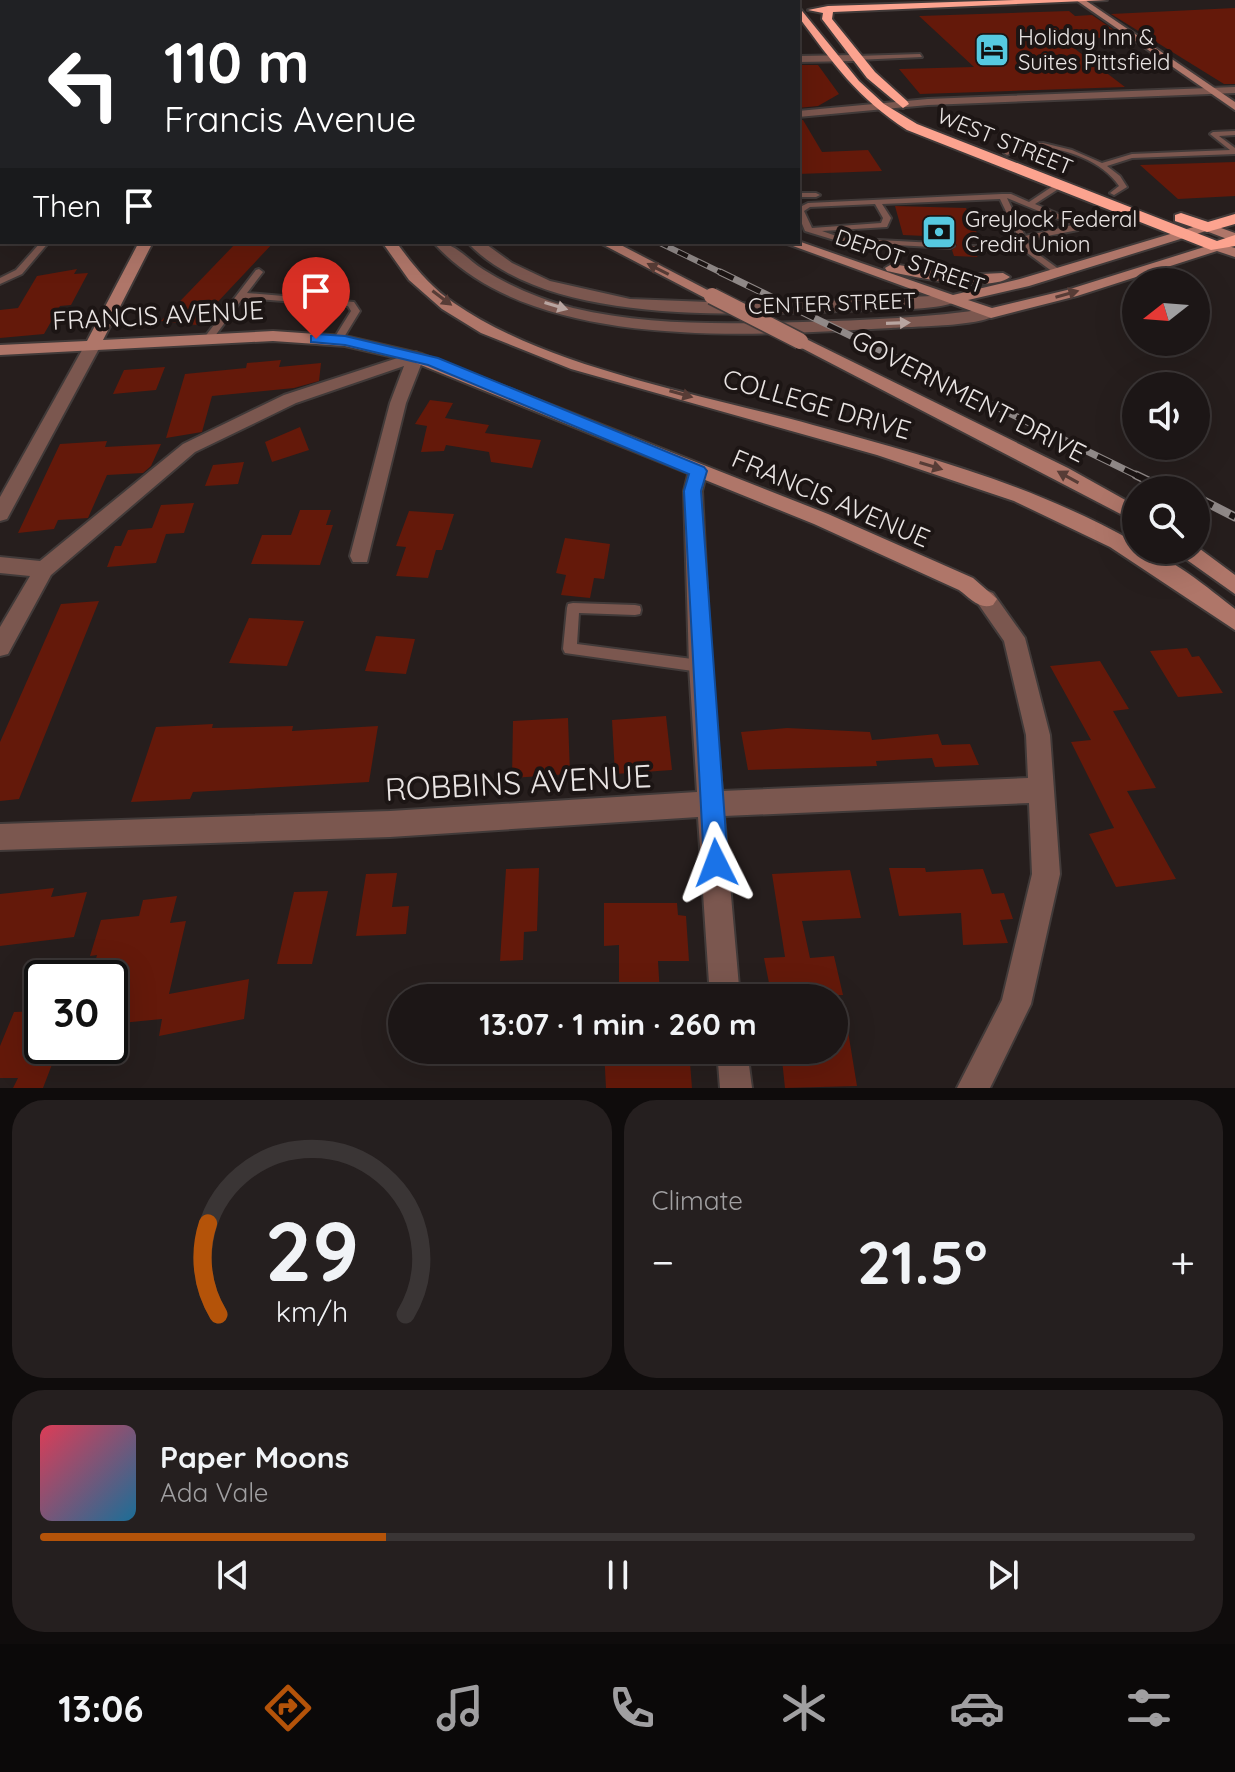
<!DOCTYPE html>
<meta charset="utf-8">
<style>
body{margin:0;font-family:Quicksand,sans-serif;background:#251f1f;color:#f1f3f6;height:100vh;display:flex;flex-direction:column;font-size:30px;white-space:nowrap}
*{box-sizing:border-box;margin:0}
p{font-size:26px;color:#a09fa1}
.icon{flex:none;width:44px;height:44px;fill:none;stroke:currentColor;stroke-width:2;stroke-linecap:round;stroke-linejoin:round}
.map{position:relative;height:1088px;overflow:hidden}
.panel{display:flex;flex-direction:column;gap:12px;padding:12px;background:#0f0c0c;flex:1}
.panel>*{flex:none}
.top-card{position:absolute;left:0px;top:0px;width:800px;height:244px;box-shadow:0 8px 32px #0002,0 0 0 2px #3a3535;background:#202124;color:#fff;overflow:hidden}
.needle{width:52px;rotate:253deg}
.tools{position:absolute;left:1122px;top:268px;display:grid;gap:16px}
.tools a{display:grid;place-items:center;width:88px;height:88px;border-radius:50%;background:#1c1616;box-shadow:0 8px 32px #0002,0 0 0 2px #3a3535;font-size:40px}
.speed{position:absolute;left:24px;top:960px;display:flex;gap:16px;font-size:40px;font-weight:700;text-align:center}
.speed>*{display:grid;place-content:center;width:104px;height:104px;border-radius:50%;background:#1c1616;box-shadow:0 8px 32px #0002,0 0 0 2px #3a3535;line-height:1}
.speed .limit{border:4px solid #111;border-radius:12px;background:#fff;color:#111}
.pin{position:absolute;display:grid;place-items:center;width:68px;height:68px;color:#fff;margin:-82px -34px;border-radius:50% 50% 50% 0;rotate:-45deg;box-shadow:0 0 8px #0007}
.pin .icon{rotate:45deg}
.me{position:absolute;width:88px;margin:-44px;rotate:357deg;stroke-linejoin:round;filter:drop-shadow(0 0 6px #0008)}
.turn{display:flex;align-items:center;gap:28px;height:168px;padding:0 32px;font-size:36px}
.turn .icon{width:104px;height:104px;stroke-width:2.5}
.turn b{display:block;font-size:56px;line-height:68px}
.then{display:flex;align-items:center;height:76px;padding:0 32px;background:#0003;gap:16px;font-size:30px}
.big{font-size:60px;font-weight:800;line-height:1.1}
.panel .card{flex:1;display:flex;flex-direction:column;justify-content:center;gap:12px;min-width:0;padding:0 28px;border-radius:32px;background:#251f1f}
.panel .dial{align-items:center;gap:0}
.dial svg{height:208px;overflow:visible;fill:none;stroke:#3a3535;stroke-width:7;stroke-linecap:round;text-anchor:middle}
.dial text{fill:#f1f3f6;stroke:none}
.song{display:flex;align-items:center;gap:24px}
.cover{width:96px;height:96px;border-radius:12px;background:linear-gradient(135deg,hsl(350 70% 55%),hsl(200 70% 35%))}
.played{height:8px;border-radius:4px;background:linear-gradient(90deg,#b45309 30%,#3a3535 30%)}
.keys{display:flex;justify-content:space-around;direction:ltr}
.heat{display:flex;justify-content:space-between;align-items:center;font-size:44px;direction:ltr}
.panel .tiles{flex:1;display:grid;gap:12px;grid-template-columns:1fr 1fr}
.card:last-child{grid-column:span 2}
.trip{position:absolute;left:388px;top:984px;width:460px;height:80px;border-radius:40px;background:#1c1616;box-shadow:0 8px 32px #0002,0 0 0 2px #3a3535;font-weight:800;line-height:80px;text-align:center}
.menu{display:flex;height:128px;justify-content:space-around;align-items:center;background:#0b0909;color:#a09fa1}
.menu .icon{width:56px;height:56px}
.menu .on{color:#b45309}
.menu b{font-size:36px;color:#f1f3f6}
.map>svg:first-child{display:block}
</style>
<div class="map">
<svg width="1235" height="1088" viewBox="0 0 1235 1088">
<rect width="100%" height="100%" fill="#261e1d"/>
<g fill="#64190a">
<path d="M 1235,8 L 1235,84 L 1224,84 L 1111,14 Z"/>
<path d="M 1069,11 L 1075,16 L 1092,15 L 1124,37 L 1062,39 L 1125,87 L 920,94 L 899,69 L 974,67 L 919,16 Z"/>
<path d="M 798,65 L 818,65 L 839,94 L 818,106 L 798,108 Z"/>
<path d="M 798,120 L 803,120 L 822,152 L 868,150 L 882,171 L 798,174 Z"/>
<path d="M 1235,162 L 1235,196 L 1178,199 L 1140,165 Z"/>
<path d="M 895,206 L 966,208 L 980,240 L 971,239 L 969,250 L 978,257 L 954,256 L 952,250 L 957,245 L 947,237 L 903,235 Z"/>
<path d="M 274,242 L 196,325 L 161,321 L 236,243 Z"/>
<path d="M 77,269 L 74,274 L 88,273 L 71,305 L 60,306 L 44,334 L 0,338 L 0,310 L 18,308 L 37,276 Z"/>
<path d="M 281,360 L 279,367 L 321,363 L 319,381 L 294,388 L 212,396 L 202,432 L 166,438 L 185,374 L 246,368 L 247,363 Z"/>
<path d="M 165,367 L 156,390 L 113,394 L 124,370 Z"/>
<path d="M 430,400 L 453,403 L 445,418 L 489,425 L 485,433 L 541,440 L 532,468 L 491,462 L 489,452 L 446,445 L 444,451 L 421,452 L 427,426 L 415,424 Z"/>
<path d="M 300,427 L 309,450 L 272,462 L 265,442 Z"/>
<path d="M 107,441 L 105,447 L 161,444 L 151,466 L 143,473 L 107,475 L 88,518 L 58,520 L 54,529 L 18,533 L 60,444 Z"/>
<path d="M 244,462 L 238,484 L 205,486 L 213,465 Z"/>
<path d="M 194,503 L 184,533 L 166,534 L 156,563 L 107,567 L 115,546 L 121,546 L 128,530 L 152,528 L 161,505 Z"/>
<path d="M 300,510 L 331,510 L 326,525 L 333,525 L 320,565 L 251,564 L 262,535 L 291,535 Z"/>
<path d="M 409,511 L 454,514 L 442,550 L 436,550 L 428,578 L 396,576 L 406,547 L 396,546 Z"/>
<path d="M 565,538 L 610,544 L 604,579 L 594,578 L 590,598 L 561,595 L 566,575 L 556,573 Z"/>
<path d="M 99,601 L 19,799 L 0,801 L 0,742 L 61,604 Z"/>
<path d="M 249,618 L 304,621 L 287,666 L 229,663 Z"/>
<path d="M 376,636 L 415,639 L 406,674 L 365,671 Z"/>
<path d="M 1187,648 L 1192,657 L 1199,656 L 1223,693 L 1178,697 L 1150,651 Z"/>
<path d="M 1100,661 L 1129,709 L 1113,711 L 1156,788 L 1127,791 L 1176,879 L 1116,887 L 1089,834 L 1114,828 L 1071,742 L 1091,740 L 1050,666 Z"/>
<path d="M 666,716 L 672,770 L 615,774 L 612,720 Z"/>
<path d="M 568,718 L 570,774 L 512,778 L 513,721 Z"/>
<path d="M 213,724 L 212,728 L 293,726 L 292,731 L 378,726 L 369,782 L 193,792 L 190,799 L 131,802 L 156,727 Z"/>
<path d="M 787,728 L 870,732 L 872,740 L 938,734 L 942,745 L 970,744 L 979,765 L 935,767 L 932,758 L 876,761 L 877,766 L 748,770 L 741,732 Z"/>
<path d="M 539,868 L 537,931 L 524,932 L 523,960 L 500,961 L 506,869 Z"/>
<path d="M 889,868 L 925,868 L 926,872 L 983,869 L 992,894 L 1004,893 L 1013,919 L 1000,920 L 1008,943 L 963,945 L 961,913 L 899,916 Z"/>
<path d="M 850,870 L 861,918 L 802,921 L 810,958 L 834,956 L 843,995 L 772,998 L 764,958 L 785,957 L 772,874 Z"/>
<path d="M 397,873 L 392,907 L 409,906 L 406,934 L 356,936 L 366,874 Z"/>
<path d="M 54,888 L 51,897 L 87,892 L 74,937 L 0,946 L 0,894 Z"/>
<path d="M 328,891 L 312,964 L 277,964 L 294,892 Z"/>
<path d="M 177,896 L 170,923 L 186,921 L 169,994 L 249,979 L 244,1019 L 159,1036 L 162,1019 L 111,1024 L 121,984 L 110,985 L 110,978 L 91,978 L 97,955 L 90,956 L 101,920 L 139,916 L 143,900 Z"/>
<path d="M 604,903 L 677,903 L 678,915 L 686,916 L 689,961 L 658,961 L 660,994 L 619,994 L 619,945 L 604,946 Z"/>
<path d="M 42,1011 L 42,1046 L 59,1046 L 43,1088 L 13,1088 L 18,1078 L 0,1078 L 0,1046 L 14,1012 Z"/>
<path d="M 845,1013 L 857,1086 L 785,1088 L 781,1050 L 834,1050 L 834,1014 Z"/>
<path d="M 604,1050 L 689,1050 L 692,1088 L 606,1088 Z"/>
</g>
<g fill="none" stroke-linecap="round" stroke-linejoin="round">
<g stroke="#413a39" stroke-width="4">
<g id="lane">
<path d="M 441,0 L 445,0 L 446,2 L 442,2 Z"/>
<path d="M 920,54 L 922,57 L 856,60 L 853,58 L 856,56 Z"/>
<rect x="0" y="106" width="2" height="4"/>
<rect x="0" y="120" width="2" height="4"/>
<path d="M 1235,131 L 1235,135 L 1219,136 L 1235,148 L 1235,154 L 1132,158 L 1107,166 L 1120,176 L 1127,187 L 1114,195 L 1110,193 L 1119,186 C 1103,161 1062,146 1032,147 C 1023,147 1015,152 1007,155 L 1004,153 L 1025,144 L 1043,143 L 1072,150 L 1102,163 L 1132,154 L 1230,150 L 1210,134 L 1213,132 Z"/>
<rect x="0" y="165" width="2" height="6"/>
<path d="M 1056,184 L 1063,186 L 1035,204 L 1082,224 L 1078,230 L 1027,240 L 1031,249 L 1060,270 L 1061,272 L 1057,275 L 1026,252 L 972,250 L 972,246 L 975,246 L 1023,247 L 1000,199 L 882,204 L 891,218 L 887,227 L 822,231 L 842,238 L 953,244 L 954,246 L 950,248 L 841,242 L 805,231 L 798,214 L 798,208 L 808,203 L 1002,194 L 1011,194 L 1029,202 ZM 1007,198 L 1073,225 L 1025,236 ZM 875,204 L 883,218 L 881,223 L 812,228 L 804,211 L 810,207 Z"/>
<rect x="0" y="192" width="2" height="4"/>
<path d="M 798,193 L 816,193 L 820,195 L 816,197 L 798,197 Z"/>
<rect x="0" y="214" width="2" height="5"/>
<rect x="0" y="230" width="2" height="7"/>
<path d="M 41,242 L 49,242 L 22,274 L 0,284 L 0,278 L 16,270 Z"/>
<path d="M 259,269 L 263,272 L 247,293 L 354,302 L 360,311 L 341,342 L 335,342 L 333,340 L 351,311 L 348,306 L 243,298 L 212,340 L 206,340 L 204,338 L 256,270 Z"/>
<path d="M 573,603 L 635,605 L 640,606 L 641,610 L 640,614 L 635,615 L 579,613 L 577,644 L 700,660 L 705,662 L 707,666 L 705,670 L 700,672 L 565,653 L 563,649 L 567,608 L 568,604 Z"/>
</g>
</g>
<g stroke="#413a39" stroke-width="4">
<g id="street">
<path d="M 30,0 L 39,0 L 29,2 Z"/>
<rect x="540" y="0" width="8" height="2"/>
<rect x="632" y="0" width="8" height="2"/>
<path d="M 798,56 L 856,55 L 861,58 L 856,61 L 798,62 Z"/>
<path d="M 1235,87 L 1235,93 L 928,105 L 798,117 L 798,111 L 928,99 Z"/>
<rect x="0" y="137" width="2" height="6"/>
<path d="M 433,242 C 456,242 466,259 484,270 C 511,287 543,300 573,308 C 648,326 727,324 803,322 C 866,320 929,318 991,308 L 999,313 C 983,327 915,326 891,328 C 756,335 532,354 433,242 Z"/>
<path d="M 467,242 L 483,242 L 512,263 L 550,281 L 630,299 L 761,304 L 953,295 L 960,299 C 946,311 886,309 865,310 C 755,314 549,330 467,242 Z"/>
<path d="M 94,338 L 102,343 L 7,519 L 0,521 L 0,497 L 86,343 Z"/>
<path d="M 416,352 L 424,357 L 406,403 L 367,562 L 353,562 L 350,556 L 390,403 L 404,366 L 296,403 L 195,452 L 51,575 L 8,654 L 0,656 L 0,627 L 30,576 L 0,573 L 0,557 L 40,561 L 183,444 L 284,395 Z"/>
<path d="M 698,464 L 707,471 L 702,491 L 711,666 L 722,791 L 1028,778 L 1026,735 L 1004,641 L 979,605 L 975,599 L 979,593 L 986,590 L 993,593 L 1025,638 L 1050,735 L 1060,874 L 1031,1004 L 990,1088 L 957,1088 L 1002,1000 L 1032,874 L 1029,803 L 724,816 L 740,998 L 710,998 L 698,817 L 390,837 L 0,850 L 0,824 L 390,811 L 697,792 L 689,666 L 684,491 L 689,471 Z"/>
<path d="M 717,1050 L 747,1050 L 752,1088 L 720,1088 Z"/>
</g>
</g>
<g stroke="#413a39" stroke-width="4">
<g id="secondary">
<path d="M 262,0 L 271,0 L 261,2 Z"/>
<rect x="500" y="0" width="8" height="2"/>
<path d="M 1076,0 L 1085,0 L 1235,102 L 1235,110 Z"/>
<path d="M 1207,223 L 1235,233 L 1235,242 L 1206,231 L 1029,286 L 968,300 L 992,308 L 1067,290 L 1217,243 L 1235,248 L 1235,257 L 1217,251 L 1077,296 L 991,318 L 782,242 L 798,241 L 953,295 L 1020,279 Z"/>
<path d="M 139,242 L 153,242 L 103,340 L 273,331 L 345,336 L 422,354 L 828,514 L 973,578 L 997,599 L 993,605 C 979,610 970,598 959,590 L 814,524 L 411,361 L 345,346 L 273,341 L 0,355 L 0,345 L 87,341 Z"/>
<path d="M 382,242 L 396,242 C 413,265 430,287 454,303 C 547,368 703,395 813,425 C 924,455 1036,486 1136,543 L 1136,550 C 1165,550 1211,591 1235,609 L 1235,630 L 1110,547 L 1014,501 L 877,455 L 571,369 L 481,333 L 442,309 L 409,280 Z"/>
<path d="M 598,242 L 615,242 L 719,296 L 707,299 Z"/>
<path d="M 892,264 L 961,275 L 1003,273 L 1010,277 C 989,293 914,277 887,271 L 885,268 Z"/>
<path d="M 800,336 L 1068,468 L 1136,506 L 1136,522 L 794,344 L 794,338 Z"/>
<path d="M 1196,546 L 1235,575 L 1235,594 L 1180,555 L 1177,550 L 1196,550 Z"/>
</g>
</g>
<g stroke="#413a39" stroke-width="4">
<g id="primary">
<path d="M 751,0 L 761,0 L 750,2 Z"/>
<rect x="0" y="25" width="2" height="6"/>
</g>
</g>
<g stroke="#413a39" stroke-width="4">
<g id="highway">
<path d="M 1015,0 L 1107,0 L 833,12 L 832,19 L 875,72 L 907,101 L 909,104 L 903,108 L 867,78 L 822,19 L 823,13 L 808,10 L 828,6 Z"/>
<path d="M 798,6 L 859,81 L 884,104 L 917,124 L 1217,241 L 1235,235 L 1235,246 L 1211,250 L 907,130 C 857,98 833,63 798,16 Z"/>
<path d="M 1181,213 L 1208,222 L 1235,214 L 1235,224 L 1207,232 L 1175,221 L 1175,215 Z"/>
</g>
</g>
<use href="#lane" fill="#7b574f" fill-rule="evenodd"/>
<use href="#street" fill="#7b574f" fill-rule="evenodd"/>
<use href="#secondary" fill="#af7669" fill-rule="evenodd"/>
<use href="#primary" fill="#d88d7d" fill-rule="evenodd"/>
<use href="#highway" fill="#fca38f" fill-rule="evenodd"/>
<g stroke="#908988" stroke-width="6">
<path id="rail-far2" d="M 658,242 L 724,274"/>
</g>
<g stroke="#908988" stroke-width="7">
<path id="rail-far1" d="M 720,272 L 1140,477"/>
</g>
<g stroke="#908988" stroke-width="9">
<g id="rail">
<path d="M 1136,475 L 1167,490"/>
<path d="M 1196,497 L 1235,517"/>
</g>
</g>
<use href="#rail-far2" stroke="#1c1514" stroke-width="4" stroke-dasharray="11" stroke-linecap="butt"/>
<use href="#rail-far1" stroke="#1c1514" stroke-width="5" stroke-dasharray="15" stroke-linecap="butt"/>
<use href="#rail" stroke="#1c1514" stroke-width="6" stroke-dasharray="19" stroke-linecap="butt"/>
<g stroke="#413a39" stroke-width="19" stroke-linecap="butt">
<path id="secondary-bridge" d="M 712,296 L 800,341"/>
</g>
<use href="#secondary-bridge" stroke="#af7669" stroke-width="16"/>
</g>
<defs><path id="oneway-solid" d="M-6-.8H1V-3.2L6.5 0L1 3.2V.8H-6Z" transform="scale(2)"/></defs>
<g fill="#573c36">
<use href="#oneway-solid" transform="translate(658 269) rotate(-153)"/>
<use href="#oneway-solid" transform="translate(1067 294) rotate(-16)"/>
<use href="#oneway-solid" transform="translate(442 298) rotate(37)"/>
<use href="#oneway-solid" transform="translate(681 394) rotate(16)"/>
<use href="#oneway-solid" transform="translate(931 466) rotate(17)"/>
<use href="#oneway-solid" transform="translate(1068 477) rotate(-151)"/>
</g>
<g fill="#b8a5a0">
<use href="#oneway-solid" transform="translate(556 306) rotate(17)"/>
<use href="#oneway-solid" transform="translate(898 323) rotate(-2)"/>
</g>
<path fill="#1a73e8" stroke="#114b97" stroke-width="2" d="M 316,334 L 345,336 L 438,358 L 704,467 L 707,471 L 701,491 L 728,863 L 724,871 L 716,875 L 707,871 L 704,863 L 684,491 L 689,474 L 428,365 L 345,345 L 311,342 L 311,336 Z"/>
<defs>
<g id="hotel-square" transform="scale(1.8)"><rect x="-9" y="-9" width="18" height="18" rx="4" fill="#56c9e0" stroke="#1c1514"/><path d="M-6-4.5h1.5V1H6V5H4.5V3h-9V5H-6ZM-4 0a1.8 1.8 0 1 1 3.6 0ZM.5 0V-2.5h3Q6-2.5 6 0Z" fill="#111"/></g>
<g id="bank-square" transform="scale(1.8)"><rect x="-9" y="-9" width="18" height="18" rx="4" fill="#56c9e0" stroke="#1c1514"/><path d="M-6-4H6V4H-6ZM0-2.3a2.3 2.3 0 1 0 0 4.6a2.3 2.3 0 1 0 0-4.6Z" fill="#111"/></g>
</defs>
<g fill-rule="evenodd">
<use href="#hotel-square" x="992" y="50"/>
<use href="#bank-square" x="939" y="232"/>
</g>
<g text-anchor="middle" dominant-baseline="central" stroke-width="8" stroke-linejoin="round" paint-order="stroke">
<g font-size="22" fill="#e9e4e3" stroke="#1c1514" text-anchor="start">
<text x="1018" y="37">Holiday Inn &amp;<tspan x="1018" dy="25">Suites Pittsfield</tspan></text>
<text x="965" y="219">Greylock Federal<tspan x="965" dy="25">Credit Union</tspan></text>
</g>
<g font-size="22" fill="#e9e4e3" stroke="#1c1514">
<text transform="translate(1005 141) rotate(22)">WEST STREET</text>
<text transform="translate(910 261) rotate(19)">DEPOT STREET</text>
<text transform="translate(832 303) rotate(-2)">CENTER STREET</text>
</g>
<g font-size="26" fill="#e9e4e3" stroke="#1c1514">
<text transform="translate(158 315) rotate(-3)">FRANCIS AVENUE</text>
<text transform="translate(969 396) rotate(27)">GOVERNMENT DRIVE</text>
<text transform="translate(817 404) rotate(16)">COLLEGE DRIVE</text>
<text transform="translate(831 498) rotate(23)">FRANCIS AVENUE</text>
</g>
<g font-size="32" fill="#e9e4e3" stroke="#1c1514">
<text transform="translate(518 782) rotate(-3)">ROBBINS AVENUE</text>
</g>
</g>
</svg>
<div class="tools">
<a><svg class="needle" viewBox="-14 -14 28 28"><path d="M0-13l5 13h-10z" fill="#e53935"/><path d="M0 13l5-13h-10z" fill="#a09fa1"/></svg></a>
<a><svg class="icon" aria-label="sound" viewBox="0 0 24 24"><path d="M4 9h4l5-4v14l-5-4H4zM17 9q2 3 0 6"/></svg></a>
<a><svg class="icon" aria-label="search" viewBox="0 0 24 24"><circle cx="10" cy="10" r="6"/><path d="M15 15l6 6"/></svg></a>
</div>
<div class="speed"><div class="limit">30</div></div>
<div class="pin" style="left:316px;top:339px;background:#d93025"><svg class="icon" aria-label="arrive" viewBox="0 0 24 24"><path d="M6 21V4h12l-3 4 3 4H6"/></svg></div>
<svg class="me" style="left:716px;top:863px" viewBox="-20 -20 40 40"><path d="M0-17L14 15 0 8-14 15z" fill="#1a73e8" stroke="#fff" stroke-width="4"/></svg>
<div class="trip">13:07 · 1 min · 260 m</div>
<div class="top-card">
<div class="turn"><svg class="icon" aria-label="left" viewBox="0 0 24 24"><path d="M17 20v-9H6M10 6l-5 5 5 5"/></svg><div><b>110 m</b>Francis Avenue</div></div>
<div class="then">Then<svg class="icon" aria-label="arrive" viewBox="0 0 24 24"><path d="M6 21V4h12l-3 4 3 4H6"/></svg></div>
</div>
</div>
<section class="panel">
<div class="tiles">
<div class="card dial"><svg viewBox="0 0 100 80">
<path d="M14 69A42 42 0 1 1 86 69"/>
<path d="M14 69A42 42 0 0 1 10 34" stroke="#b45309"/>
<text x="50" y="56" font-size="32" font-weight="700">29</text>
<text x="50" y="72" font-size="11">km/h</text>
</svg></div>
<div class="card"><p>Climate</p>
<div class="heat"><a>−</a><b class="big">21.5°</b><a>+</a></div>
</div>
<div class="card">
<div class="song"><i class="cover"></i><div><b>Paper Moons</b><p>Ada Vale</p></div></div>
<div class="played"></div>
<div class="keys"><svg class="icon" aria-label="previous" viewBox="0 0 24 24"><path d="M18 5L8 12l10 7zM5 5v14"/></svg><svg class="icon" aria-label="pause" viewBox="0 0 24 24"><path d="M8 5v14M16 5v14"/></svg><svg class="icon" aria-label="next" viewBox="0 0 24 24"><path d="M6 5l10 7-10 7zM19 5v14"/></svg></div>
</div>
</div>
</section>
<nav class="menu">
<b>13:06</b>
<svg class="icon on" aria-label="directions" viewBox="0 0 24 24"><path d="M12 3l9 9-9 9-9-9zM9 14v-3h6M13 9l2 2-2 2"/></svg>
<svg class="icon" aria-label="music" viewBox="0 0 24 24"><path d="M9 18V5l10-2v13"/><circle cx="6" cy="18" r="3"/><circle cx="16" cy="16" r="3"/></svg>
<svg class="icon" aria-label="phone" viewBox="0 0 24 24"><path d="M5 4h4l2 5-3 2q2 4 5 5l2-3 5 2v4C11 20 4 13 5 4z"/></svg>
<svg class="icon" aria-label="climate" viewBox="0 0 24 24"><path d="M12 3v18M4 7l16 10M4 17L20 7"/></svg>
<svg class="icon" aria-label="car" viewBox="0 0 24 24"><path d="M5 17H2v-5l4-1 3-4h7l3 4 3 1v5h-3M9 17h6M6 11h13"/><circle cx="7" cy="17" r="2"/><circle cx="17" cy="17" r="2"/></svg>
<svg class="icon" aria-label="filters" viewBox="0 0 24 24"><path d="M4 7h16M4 17h16"/><circle cx="9" cy="7" r="2"/><circle cx="15" cy="17" r="2"/></svg>
</nav>
